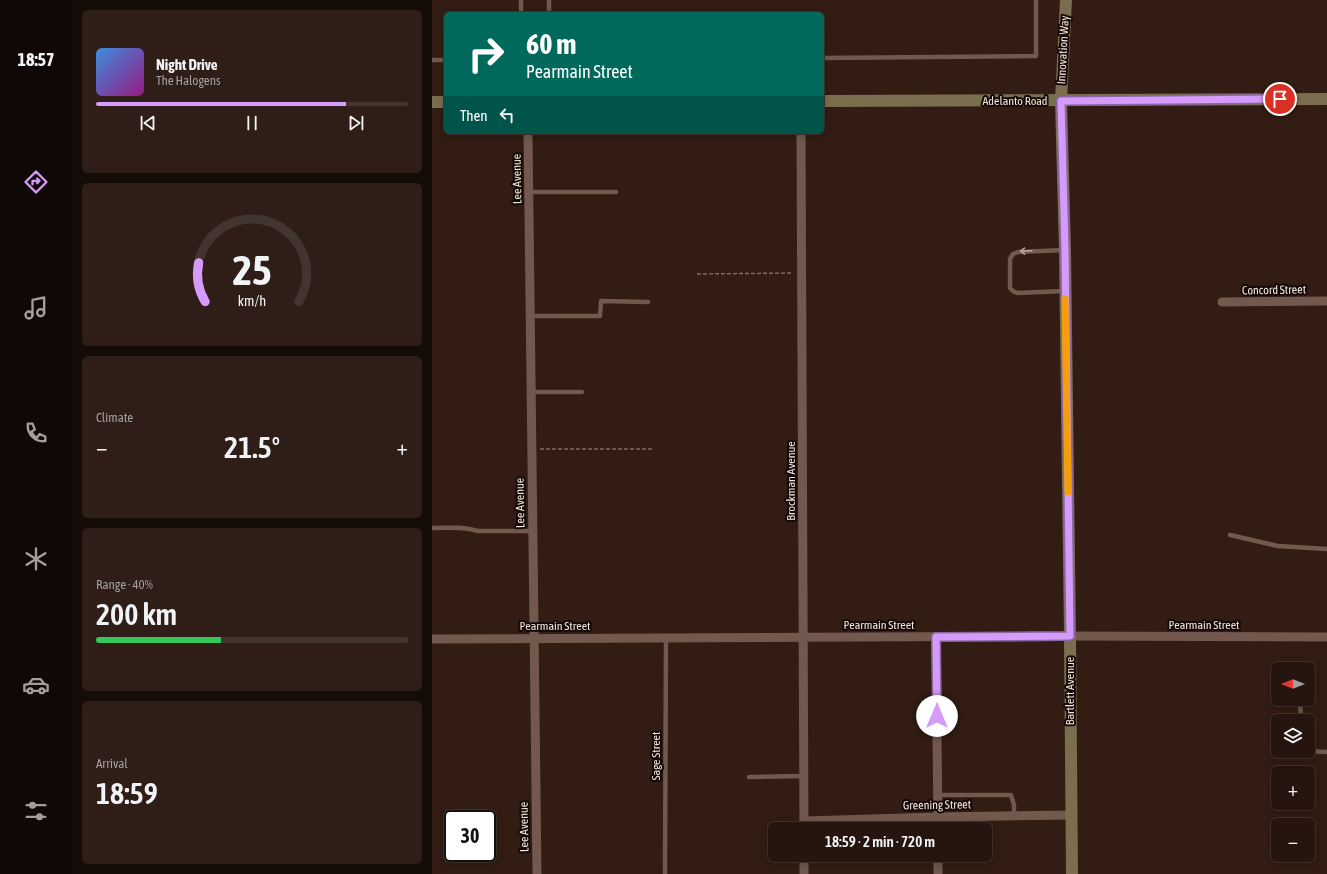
<!DOCTYPE html>
<meta charset="utf-8">
<style>
body{margin:0;font-family:"Asap Condensed",sans-serif;background:#2e1e17;color:#f1f3f6;height:100vh;display:flex;flex-direction:column;font-size:15px;white-space:nowrap}
*{box-sizing:border-box;margin:0}
p{font-size:13px;color:#a49f9e}
.icon{flex:none;width:22px;height:22px;fill:none;stroke:currentColor;stroke-width:2;stroke-linecap:round;stroke-linejoin:round}
.map{position:relative;flex:1;overflow:hidden}
.sheet{display:flex;flex-direction:column;gap:10px;padding:10px;background:#150c08;width:360px}
.sheet>*{flex:none}
.hud{position:absolute;left:12px;top:12px;width:380px;height:122px;border-radius:6px;box-shadow:0 2px 10px #0003,0 0 0 1px #42342e;background:#00695c;color:#fff;overflow:hidden}
.needle{width:26px;rotate:270deg}
.fabs{position:absolute;left:839px;top:662px;display:grid;gap:8px}
.fabs a{display:grid;place-items:center;width:44px;height:44px;border-radius:6px;background:#26150e;box-shadow:0 2px 10px #0003,0 0 0 1px #42342e;font-size:20px}
.speed{position:absolute;left:12px;top:810px;display:flex;gap:8px;font-size:20px;font-weight:700;text-align:center}
.speed>*{display:grid;place-content:center;width:52px;height:52px;border-radius:50%;background:#26150e;box-shadow:0 2px 10px #0003,0 0 0 1px #42342e;line-height:1}
.speed .limit{border:2px solid #111;border-radius:6px;background:#fff;color:#111}
.pin{position:absolute;display:grid;place-items:center;width:34px;height:34px;color:#fff;margin:-17px;border:2px solid #fff;border-radius:50%;box-shadow:0 1px 4px #0007}
.me{position:absolute;width:44px;margin:-22px;rotate:0deg;stroke-linejoin:round;filter:drop-shadow(0 0 3px #0008)}
.turn{display:flex;align-items:center;gap:14px;height:84px;padding:0 16px;font-size:18px}
.turn .icon{width:52px;height:52px;stroke-width:2.5}
.turn b{display:block;font-size:28px;line-height:34px}
.then{display:flex;align-items:center;height:38px;padding:0 16px;background:#0003;gap:8px;font-size:15px}
.big{font-size:30px;font-weight:600;line-height:1.1}
.sheet .widget{flex:1;display:flex;flex-direction:column;justify-content:center;gap:6px;min-width:0;padding:0 14px;border-radius:6px;background:#2e1e17}
.sheet .dial{align-items:center;gap:0}
.dial svg{height:104px;overflow:visible;fill:none;stroke:#42342e;stroke-width:7;stroke-linecap:round;text-anchor:middle}
.dial text{fill:#f1f3f6;stroke:none}
.song{display:flex;align-items:center;gap:12px}
.cover{width:48px;height:48px;border-radius:6px;background:linear-gradient(135deg,hsl(210 70% 55%),hsl(310 70% 35%))}
.played{height:4px;border-radius:2px;background:linear-gradient(90deg,#d59bfb 80%,#42342e 80%)}
.keys{display:flex;justify-content:space-around;direction:ltr}
.heat{display:flex;justify-content:space-between;align-items:center;font-size:22px;direction:ltr}
.charge{height:6px;border-radius:3px;background:linear-gradient(90deg,#34c759 40%,#42342e 0)}
.trip{position:absolute;left:336px;top:822px;width:224px;height:40px;border-radius:6px;background:#26150e;box-shadow:0 2px 10px #0003,0 0 0 1px #42342e;font-weight:600;line-height:40px;text-align:center}
main{display:flex;flex:1;min-height:0}
.menu{display:flex;flex-direction:column;width:72px;justify-content:space-around;align-items:center;background:#0f0806;color:#a49f9e}
.menu .icon{width:28px;height:28px}
.menu .selected{color:#d59bfb}
.menu b{font-size:18px;color:#f1f3f6}
.map>svg:first-child{display:block}
</style>
<main>
<nav class="menu">
<b>18:57</b>
<svg class="icon selected" aria-label="directions" viewBox="0 0 24 24"><path d="M12 3l9 9-9 9-9-9zM9 14v-3h6M13 9l2 2-2 2"/></svg>
<svg class="icon" aria-label="music" viewBox="0 0 24 24"><path d="M9 18V5l10-2v13"/><circle cx="6" cy="18" r="3"/><circle cx="16" cy="16" r="3"/></svg>
<svg class="icon" aria-label="phone" viewBox="0 0 24 24"><path d="M5 4h4l2 5-3 2q2 4 5 5l2-3 5 2v4C11 20 4 13 5 4z"/></svg>
<svg class="icon" aria-label="climate" viewBox="0 0 24 24"><path d="M12 3v18M4 7l16 10M4 17L20 7"/></svg>
<svg class="icon" aria-label="car" viewBox="0 0 24 24"><path d="M5 17H2v-5l4-1 3-4h7l3 4 3 1v5h-3M9 17h6M6 11h13"/><circle cx="7" cy="17" r="2"/><circle cx="17" cy="17" r="2"/></svg>
<svg class="icon" aria-label="filters" viewBox="0 0 24 24"><path d="M4 7h16M4 17h16"/><circle cx="9" cy="7" r="2"/><circle cx="15" cy="17" r="2"/></svg>
</nav>
<section class="sheet">
<div class="widget">
<div class="song"><i class="cover"></i><div><b>Night Drive</b><p>The Halogens</p></div></div>
<div class="played"></div>
<div class="keys"><svg class="icon" aria-label="previous" viewBox="0 0 24 24"><path d="M18 5L8 12l10 7zM5 5v14"/></svg><svg class="icon" aria-label="pause" viewBox="0 0 24 24"><path d="M8 5v14M16 5v14"/></svg><svg class="icon" aria-label="next" viewBox="0 0 24 24"><path d="M6 5l10 7-10 7zM19 5v14"/></svg></div>
</div>
<div class="widget dial"><svg viewBox="0 0 100 80">
<path d="M14 69A42 42 0 1 1 86 69"/>
<path d="M14 69A42 42 0 0 1 9 39" stroke="#d59bfb"/>
<text x="50" y="56" font-size="32" font-weight="700">25</text>
<text x="50" y="72" font-size="11">km/h</text>
</svg></div>
<div class="widget"><p>Climate</p>
<div class="heat"><a>−</a><b class="big">21.5°</b><a>+</a></div>
</div>
<div class="widget"><p>Range · 40%</p><b class="big">200 km</b><div class="charge"></div></div>
<div class="widget"><p>Arrival</p><b class="big">18:59</b></div>
</section>
<div class="map">
<svg width="895" height="874" viewBox="0 0 895 874">
<rect width="100%" height="100%" fill="#321c13"/>
<g fill="none" stroke-linecap="round" stroke-linejoin="round">
<g stroke="#7f6b63" stroke-width="1.5" stroke-dasharray="4 2" stroke-linecap="butt">
<path d="M 265,274 L 361,273"/>
<path d="M 108,449 L 222,449"/>
</g>
<g stroke="#72584d" stroke-width="4.5">
<path d="M 89,0 L 89,14"/>
<path d="M 117,0 L 117,14"/>
<path d="M 390,58 L 604,56 L 604,0"/>
<path d="M 0,60 L 14,60"/>
<path d="M 97,192 L 184,192"/>
<path d="M 633,291 L 585,293 L 581,291 L 578,288 L 578,259 L 581,254 L 586,252 L 633,250"/>
<path d="M 98,316 L 168,316 L 169,301 L 216,302"/>
<path d="M 99,392 L 150,392"/>
<path d="M 0,528 C 15,528 31,526 46,531 L 101,531"/>
<path d="M 798,535 L 846,546 L 895,549"/>
<path d="M 868,699 L 869,721"/>
<path d="M 872,751 L 895,752"/>
<path d="M 317,777 L 372,776"/>
<path d="M 505,795 L 579,795 L 582,805 L 582,816"/>
<path d="M 233,874 L 234,638"/>
</g>
<g stroke="#72584d" stroke-width="9">
<path d="M 96,132 L 105,874"/>
<path d="M 369,132 L 372,829"/>
<path d="M 790,302 L 895,301"/>
<path d="M 504,637 L 506,829"/>
<path d="M 0,639 L 637,636 L 895,637"/>
<path d="M 372,821 L 506,817 L 639,815"/>
<path d="M 372,855 L 372,874"/>
<path d="M 506,855 L 506,874"/>
</g>
<g stroke="#7a6e4e" stroke-width="12">
<path d="M 634,0 L 629,101 L 633,250 L 638,636 L 640,874"/>
<path d="M 390,101 L 895,99"/>
<path d="M 0,102 L 14,102"/>
</g>
</g>
<defs><path id="oneway-shaft" d="M-6 0H5M1.5-3L5.5 0L1.5 3" fill="none" stroke-width="1.6" stroke-linecap="round" stroke-linejoin="round"/></defs>
<use stroke="#baa69d" href="#oneway-shaft" transform="translate(594 251) rotate(178)"/>
<g fill="none" stroke-linecap="round" stroke-linejoin="round">
<g stroke="#8a65a3" stroke-width="10">
<path id="route" d="M 505,716 L 504,637 L 638,636 L 633,250 L 629,101 L 848,99"/>
</g>
<use href="#route" stroke="#d59bfb" stroke-width="7"/>
<path stroke="#f59e0b" stroke-width="7" d="M 633,299 L 636,492"/>
</g>
<g text-anchor="middle" dominant-baseline="central" stroke-width="4" stroke-linejoin="round" paint-order="stroke">
<g font-size="12" fill="#f5e5df" stroke="#130906">
<text transform="translate(631 50) rotate(-87)">Innovation Way</text>
<text x="583" y="101">Adelanto Road</text>
<text transform="translate(85 179) rotate(-91)">Lee Avenue</text>
<text transform="translate(842 290) rotate(-1)">Concord Street</text>
<text transform="translate(359 481) rotate(-90)">Brockman Avenue</text>
<text transform="translate(88 503) rotate(-91)">Lee Avenue</text>
<text x="447" y="625">Pearmain Street</text>
<text x="772" y="625">Pearmain Street</text>
<text x="123" y="626">Pearmain Street</text>
<text transform="translate(638 691) rotate(-90)">Bartlett Avenue</text>
<text transform="translate(224 756) rotate(-90)">Sage Street</text>
<text transform="translate(505 805) rotate(-1)">Greening Street</text>
<text transform="translate(92 827) rotate(-91)">Lee Avenue</text>
</g>
</g>
</svg>
<div class="fabs">
<a><svg class="needle" viewBox="-14 -14 28 28"><path d="M0-13l5 13h-10z" fill="#e53935"/><path d="M0 13l5-13h-10z" fill="#a49f9e"/></svg></a>
<a><svg class="icon" aria-label="layers" viewBox="0 0 24 24"><path d="M12 4l9 5-9 5-9-5zM3 14l9 5 9-5"/></svg></a>
<a>+</a>
<a>−</a>
</div>
<div class="speed"><div class="limit">30</div></div>
<div class="pin" style="left:848px;top:99px;background:#d93025"><svg class="icon" aria-label="arrive" viewBox="0 0 24 24"><path d="M6 21V4h12l-3 4 3 4H6"/></svg></div>
<svg class="me" style="left:505px;top:716px" viewBox="-20 -20 40 40"><circle r="19" fill="#fff"/><path d="M0-13L10 11 0 6-10 11z" fill="#d59bfb"/></svg>
<div class="trip">18:59 · 2 min · 720 m</div>
<div class="hud">
<div class="turn"><svg class="icon" aria-label="right" viewBox="0 0 24 24"><path d="M7 20v-9h11M14 6l5 5-5 5"/></svg><div><b>60 m</b>Pearmain Street</div></div>
<div class="then">Then<svg class="icon" aria-label="left" viewBox="0 0 24 24"><path d="M17 20v-9H6M10 6l-5 5 5 5"/></svg></div>
</div>
</div>
</main>
